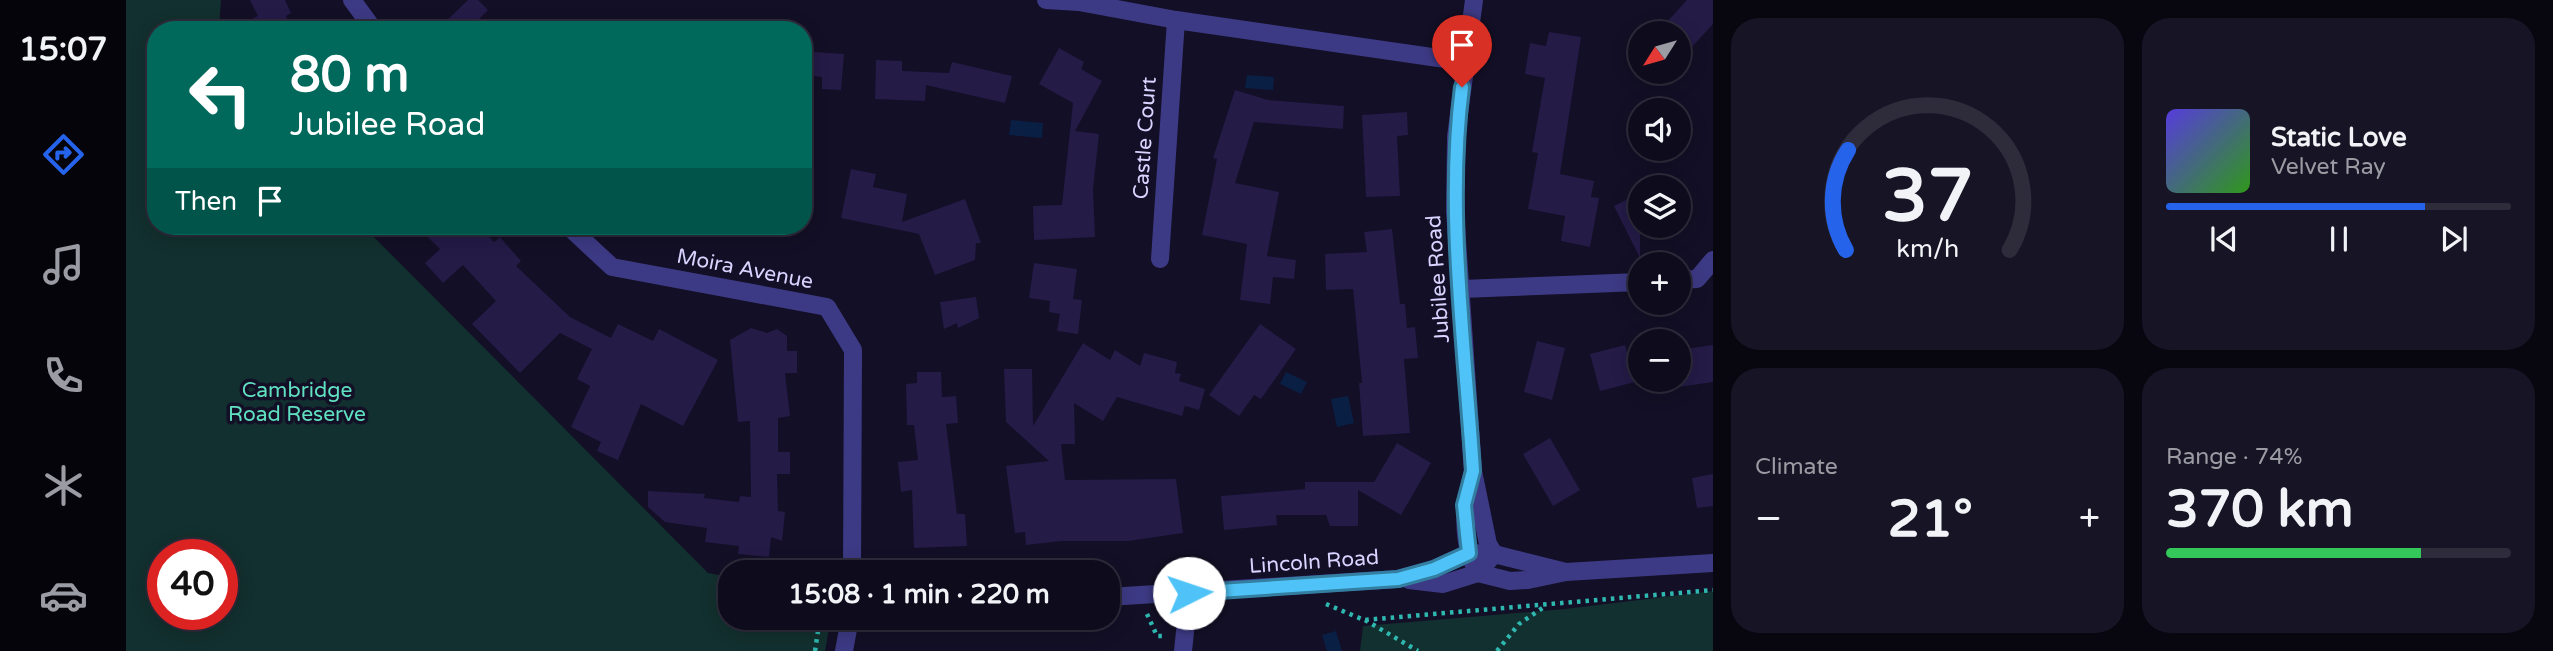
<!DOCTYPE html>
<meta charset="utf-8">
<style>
body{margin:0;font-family:"Varela Round",sans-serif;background:#171425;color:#f1f3f6;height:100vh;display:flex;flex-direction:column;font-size:26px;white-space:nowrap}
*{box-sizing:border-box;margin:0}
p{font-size:23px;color:#9b9ba3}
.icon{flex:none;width:38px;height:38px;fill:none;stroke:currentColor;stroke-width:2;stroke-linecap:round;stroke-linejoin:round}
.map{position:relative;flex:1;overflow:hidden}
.drawer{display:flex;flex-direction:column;gap:18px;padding:18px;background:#08060f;width:840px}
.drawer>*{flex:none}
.top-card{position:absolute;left:21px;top:21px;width:665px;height:214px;border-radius:28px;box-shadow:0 4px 18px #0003,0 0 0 2px #2e2b3b;background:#00695c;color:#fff;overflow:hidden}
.needle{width:46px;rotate:233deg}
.fabs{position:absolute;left:1502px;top:21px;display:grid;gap:14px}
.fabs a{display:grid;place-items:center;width:63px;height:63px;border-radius:50%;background:#0e0b1c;box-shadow:0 4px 18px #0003,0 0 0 2px #2e2b3b;font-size:35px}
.speed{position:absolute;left:21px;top:539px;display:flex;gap:14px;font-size:35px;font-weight:700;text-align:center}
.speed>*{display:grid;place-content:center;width:91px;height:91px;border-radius:50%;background:#0e0b1c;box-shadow:0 4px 18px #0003,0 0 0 2px #2e2b3b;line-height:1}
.speed .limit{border:10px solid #d22;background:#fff;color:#111}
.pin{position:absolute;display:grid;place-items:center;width:60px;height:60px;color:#fff;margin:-72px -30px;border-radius:50% 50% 50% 0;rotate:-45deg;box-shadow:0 0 7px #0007}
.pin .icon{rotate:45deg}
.me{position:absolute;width:77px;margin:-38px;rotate:86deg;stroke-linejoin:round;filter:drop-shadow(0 0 5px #0008)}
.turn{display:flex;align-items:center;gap:24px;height:147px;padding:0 28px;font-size:32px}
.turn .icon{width:91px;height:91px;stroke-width:2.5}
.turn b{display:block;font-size:49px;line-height:60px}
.then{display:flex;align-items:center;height:66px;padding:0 28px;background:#0003;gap:14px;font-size:26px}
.big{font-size:52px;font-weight:700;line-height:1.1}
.drawer .card{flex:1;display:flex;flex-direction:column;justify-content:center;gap:10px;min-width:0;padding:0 24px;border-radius:28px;background:#171425}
.drawer .dial{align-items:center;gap:0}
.dial svg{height:182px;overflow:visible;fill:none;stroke:#2e2b3b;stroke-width:7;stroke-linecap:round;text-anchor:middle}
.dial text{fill:#f1f3f6;stroke:none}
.song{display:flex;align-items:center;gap:21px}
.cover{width:84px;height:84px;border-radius:10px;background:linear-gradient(135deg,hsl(250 70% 55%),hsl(110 70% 35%))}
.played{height:7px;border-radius:4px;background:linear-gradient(90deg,#2563eb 75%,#2e2b3b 75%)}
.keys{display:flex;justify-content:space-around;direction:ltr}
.heat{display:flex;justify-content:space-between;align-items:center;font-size:38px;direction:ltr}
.charge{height:10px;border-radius:5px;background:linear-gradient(90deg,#34c759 74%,#2e2b3b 0)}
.drawer .tiles{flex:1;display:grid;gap:18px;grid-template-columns:repeat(2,1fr)}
.trip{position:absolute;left:592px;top:560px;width:402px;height:70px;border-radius:28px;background:#0e0b1c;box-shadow:0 4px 18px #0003,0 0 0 2px #2e2b3b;font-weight:700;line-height:70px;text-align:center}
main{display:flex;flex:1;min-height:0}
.tabs{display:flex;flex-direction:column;width:126px;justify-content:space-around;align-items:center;background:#06040b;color:#9b9ba3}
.tabs .icon{width:49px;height:49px}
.tabs .selected{color:#2563eb}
.tabs b{font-size:32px;color:#f1f3f6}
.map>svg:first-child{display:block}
</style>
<main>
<nav class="tabs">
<b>15:07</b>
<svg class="icon selected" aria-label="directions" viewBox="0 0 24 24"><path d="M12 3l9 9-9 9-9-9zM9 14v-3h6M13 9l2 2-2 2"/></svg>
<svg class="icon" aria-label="music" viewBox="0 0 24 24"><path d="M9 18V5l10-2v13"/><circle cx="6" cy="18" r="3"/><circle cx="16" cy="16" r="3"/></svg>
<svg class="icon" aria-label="phone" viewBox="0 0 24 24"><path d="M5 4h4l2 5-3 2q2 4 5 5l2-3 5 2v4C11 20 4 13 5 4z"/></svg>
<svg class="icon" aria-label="climate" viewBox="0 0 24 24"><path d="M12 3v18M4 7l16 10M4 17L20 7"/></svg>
<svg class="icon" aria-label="car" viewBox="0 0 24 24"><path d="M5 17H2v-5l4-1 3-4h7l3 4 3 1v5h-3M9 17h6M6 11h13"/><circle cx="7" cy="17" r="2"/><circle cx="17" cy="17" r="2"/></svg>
</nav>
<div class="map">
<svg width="1587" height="651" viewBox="0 0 1587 651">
<rect width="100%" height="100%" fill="#130f26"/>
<g fill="#12302f" fill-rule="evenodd">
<path d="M 0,0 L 95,0 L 93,30 L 30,30 L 30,226 L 237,226 L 582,573 L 604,577 L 604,618 L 705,618 L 699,651 L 0,651 ZM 37,555 L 96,555 L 96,614 L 37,614 Z"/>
<path d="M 1587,591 L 1587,651 L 1234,651 L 1237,626 L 1439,609 Z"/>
</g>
<g fill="#0a1f44">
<path d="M 1121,75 L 1148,77 L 1147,90 L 1119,88 Z"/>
<path d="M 885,120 L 917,123 L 916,138 L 883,135 Z"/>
<path d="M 1160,372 L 1181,382 L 1175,394 L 1154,384 Z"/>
<path d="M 1222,396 L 1228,423 L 1211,427 L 1205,399 Z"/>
<path d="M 1210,631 L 1216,651 L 1201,651 L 1196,635 Z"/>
</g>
<g fill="#241b47">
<path d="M 124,0 L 159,0 L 165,13 L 160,16 L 166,30 L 102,30 L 132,16 Z"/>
<path d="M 342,0 L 352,0 L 362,10 L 342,30 L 311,30 Z"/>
<path d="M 1561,0 L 1587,0 L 1587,24 L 1552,62 L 1552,33 L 1531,33 Z"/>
<path d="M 1423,32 L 1455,37 L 1434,174 L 1468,181 L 1465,197 L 1473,198 L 1464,247 L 1435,241 L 1439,216 L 1402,209 L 1412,153 L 1406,152 L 1419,78 L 1399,74 L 1404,43 L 1420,46 Z"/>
<path d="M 933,48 L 958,62 L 955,69 L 976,81 L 949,131 L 973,134 L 967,189 L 969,237 L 908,240 L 907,206 L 936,205 L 947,103 L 913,84 Z"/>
<path d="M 688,52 L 718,54 L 715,90 L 696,89 L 696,77 L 686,76 Z"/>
<path d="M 750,60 L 776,61 L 776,71 L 823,73 L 826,62 L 886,76 L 879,103 L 800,85 L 799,101 L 749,99 Z"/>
<path d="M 1109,90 L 1142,100 L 1218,106 L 1217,129 L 1128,122 L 1109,183 L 1153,192 L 1141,256 L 1170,260 L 1168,279 L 1147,277 L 1144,304 L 1114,300 L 1121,244 L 1076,235 L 1091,159 L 1087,158 Z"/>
<path d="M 1281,112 L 1282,135 L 1271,136 L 1274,196 L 1240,197 L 1236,115 Z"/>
<path d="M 725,169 L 750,174 L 747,187 L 781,194 L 776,222 L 839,199 L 855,243 L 850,243 L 849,260 L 809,275 L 793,234 L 715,218 Z"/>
<path d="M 1514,193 L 1514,258 L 1488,206 Z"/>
<path d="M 290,226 L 352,226 L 368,242 L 374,237 L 395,261 L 390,266 L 444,317 L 485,338 L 492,324 L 527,341 L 533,329 L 592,360 L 557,426 L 515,404 L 492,460 L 471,451 L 475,442 L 445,427 L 464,386 L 451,379 L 466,349 L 434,333 L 394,373 L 346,324 L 370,301 L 337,265 L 317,283 L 299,263 L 314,249 Z"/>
<path d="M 1266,229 L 1274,304 L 1279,304 L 1281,328 L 1289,327 L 1292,358 L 1278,359 L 1284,433 L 1237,436 L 1233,383 L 1236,383 L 1227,289 L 1200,290 L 1199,254 L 1241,252 L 1238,232 Z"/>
<path d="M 908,263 L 951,269 L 947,299 L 956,300 L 952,334 L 931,331 L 934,314 L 923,312 L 924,301 L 903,298 Z"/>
<path d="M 850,297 L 853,318 L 832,328 L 831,323 L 818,329 L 814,302 Z"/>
<path d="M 1134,324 L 1170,349 L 1135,399 L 1128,395 L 1113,416 L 1083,395 Z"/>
<path d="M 625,328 L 641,333 L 651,329 L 661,336 L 661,351 L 671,351 L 671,373 L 659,373 L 664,416 L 652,418 L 652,452 L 664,452 L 664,474 L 651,474 L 652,511 L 659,512 L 656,541 L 645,537 L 643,557 L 612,554 L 613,546 L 579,542 L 581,528 L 539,522 L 522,507 L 522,491 L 579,494 L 578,498 L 613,502 L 614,496 L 625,497 L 624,421 L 612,422 L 604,340 Z"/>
<path d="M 1411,341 L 1439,348 L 1426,400 L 1398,392 Z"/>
<path d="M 957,343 L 984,360 L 989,350 L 1014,366 L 1018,353 L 1051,362 L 1049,373 L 1055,374 L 1053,381 L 1079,389 L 1073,410 L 1059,406 L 1056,416 L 991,397 L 977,421 L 948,403 L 949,444 L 935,444 L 939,480 L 1050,479 L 1057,533 L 1002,541 L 935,541 L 900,545 L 899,532 L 889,533 L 880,466 L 923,461 L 880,422 L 878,369 L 906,369 L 907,426 Z"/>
<path d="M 1499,345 L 1509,382 L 1474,391 L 1464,354 Z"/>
<path d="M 1587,345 L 1587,382 L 1552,387 L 1552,350 Z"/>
<path d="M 791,372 L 815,372 L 816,397 L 830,396 L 832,423 L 820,424 L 831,514 L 839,514 L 841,546 L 788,548 L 786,490 L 775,492 L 772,462 L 792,460 L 788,425 L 781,425 L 780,384 L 791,383 Z"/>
<path d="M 1424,438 L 1454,490 L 1427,506 L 1397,454 Z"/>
<path d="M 1271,443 L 1305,463 L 1275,515 L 1232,490 L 1232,526 L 1204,526 L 1200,515 L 1150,515 L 1151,525 L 1098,530 L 1095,496 L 1179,489 L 1179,482 L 1248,482 Z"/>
<path d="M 1587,474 L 1587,506 L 1571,508 L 1566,478 Z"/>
</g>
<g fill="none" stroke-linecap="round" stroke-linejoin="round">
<g stroke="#2fb8b0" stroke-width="4.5" stroke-dasharray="3.5 5" stroke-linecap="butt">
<path d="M 698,572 L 698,569 L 708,570"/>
<path d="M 1200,604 L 1238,620 L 1587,590"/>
<path d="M 1021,614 L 1031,636 L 1040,636"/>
<path d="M 752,618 L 752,625 L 881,618"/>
<path d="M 1239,620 L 1292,651"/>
<path d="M 689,651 L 694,618"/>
<path d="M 1371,651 L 1393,624 L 1418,607"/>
</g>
<g stroke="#3d3a85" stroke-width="18">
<path d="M 226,0 L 248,30"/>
<path d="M 920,0 L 953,2 L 1050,20 L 1340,62"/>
<path d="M 442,226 L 486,267 L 701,307 L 727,350 L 726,572"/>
<path d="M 1034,259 L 1050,20"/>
<path d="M 1552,280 L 1571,279 L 1587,260"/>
<path d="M 1336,289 L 1514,282"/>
<path d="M 1347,471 C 1338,505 1334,541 1352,573 L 1368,554 L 1362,544 L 1347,471 L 1329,211 L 1330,137 L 1348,0"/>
<path d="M 718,651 L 724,618"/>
<path d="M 1057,651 L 1063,593"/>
</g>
<g stroke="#3d3a85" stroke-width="18">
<path d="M 1283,580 L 1317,584 L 1352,573 L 1384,581 L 1402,580 L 1440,572 L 1587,563"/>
<path d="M 982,597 L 1272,579 L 1308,569 L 1343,553 L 1368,554 L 1440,572"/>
</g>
</g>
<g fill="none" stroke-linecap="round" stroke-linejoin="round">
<g stroke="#337fa1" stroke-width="18">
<path id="route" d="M 1063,593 L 1272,579 L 1308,569 L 1343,553 L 1338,505 L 1347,471 C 1339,346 1320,211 1336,87"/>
</g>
<use href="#route" stroke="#4fc3f7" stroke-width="12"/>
</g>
<g text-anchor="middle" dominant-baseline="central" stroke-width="7" stroke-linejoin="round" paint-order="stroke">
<g font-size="21" fill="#d9d4ff" stroke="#130f26">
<text transform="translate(1019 138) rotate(-86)">Castle Court</text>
<text transform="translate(619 269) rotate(11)">Moira Avenue</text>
<text transform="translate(1312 279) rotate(-94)">Jubilee Road</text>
<text transform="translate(1188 562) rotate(-4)">Lincoln Road</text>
</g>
<g font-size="21" fill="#5fe0c0" stroke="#130f26">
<text x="171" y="390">Cambridge<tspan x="171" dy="24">Road Reserve</tspan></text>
</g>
</g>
</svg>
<div class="fabs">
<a><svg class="needle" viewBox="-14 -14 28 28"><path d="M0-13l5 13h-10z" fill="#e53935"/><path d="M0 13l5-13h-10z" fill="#9b9ba3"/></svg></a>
<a><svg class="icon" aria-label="sound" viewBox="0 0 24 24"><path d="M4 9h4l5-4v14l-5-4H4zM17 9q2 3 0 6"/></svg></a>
<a><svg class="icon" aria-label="layers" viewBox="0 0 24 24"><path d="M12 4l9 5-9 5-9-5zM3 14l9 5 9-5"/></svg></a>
<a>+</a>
<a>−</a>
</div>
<div class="speed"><div class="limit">40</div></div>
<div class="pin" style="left:1336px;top:87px;background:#d93025"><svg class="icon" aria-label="arrive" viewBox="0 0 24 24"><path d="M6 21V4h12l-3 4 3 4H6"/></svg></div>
<svg class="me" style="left:1063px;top:593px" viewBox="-20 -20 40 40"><circle r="19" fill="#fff"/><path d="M0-13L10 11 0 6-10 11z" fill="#4fc3f7"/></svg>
<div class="trip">15:08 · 1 min · 220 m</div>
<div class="top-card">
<div class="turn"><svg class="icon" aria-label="left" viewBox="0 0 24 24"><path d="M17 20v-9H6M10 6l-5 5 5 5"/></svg><div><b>80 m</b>Jubilee Road</div></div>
<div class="then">Then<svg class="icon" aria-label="arrive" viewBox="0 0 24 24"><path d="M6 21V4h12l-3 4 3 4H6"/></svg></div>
</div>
</div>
<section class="drawer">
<div class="tiles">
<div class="card dial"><svg viewBox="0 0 100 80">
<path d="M14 69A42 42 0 1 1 86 69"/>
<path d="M14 69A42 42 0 0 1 15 25" stroke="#2563eb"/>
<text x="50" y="56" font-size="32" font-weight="700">37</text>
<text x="50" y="72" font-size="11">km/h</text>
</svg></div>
<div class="card">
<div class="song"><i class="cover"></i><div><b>Static Love</b><p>Velvet Ray</p></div></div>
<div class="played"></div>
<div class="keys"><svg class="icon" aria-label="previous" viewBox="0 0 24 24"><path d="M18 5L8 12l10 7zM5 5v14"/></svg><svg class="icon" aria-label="pause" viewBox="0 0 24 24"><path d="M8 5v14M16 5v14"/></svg><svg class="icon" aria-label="next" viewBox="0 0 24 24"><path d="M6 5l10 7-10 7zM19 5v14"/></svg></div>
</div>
<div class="card"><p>Climate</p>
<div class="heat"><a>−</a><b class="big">21°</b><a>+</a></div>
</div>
<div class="card"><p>Range · 74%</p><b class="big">370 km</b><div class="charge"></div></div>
</div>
</section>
</main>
